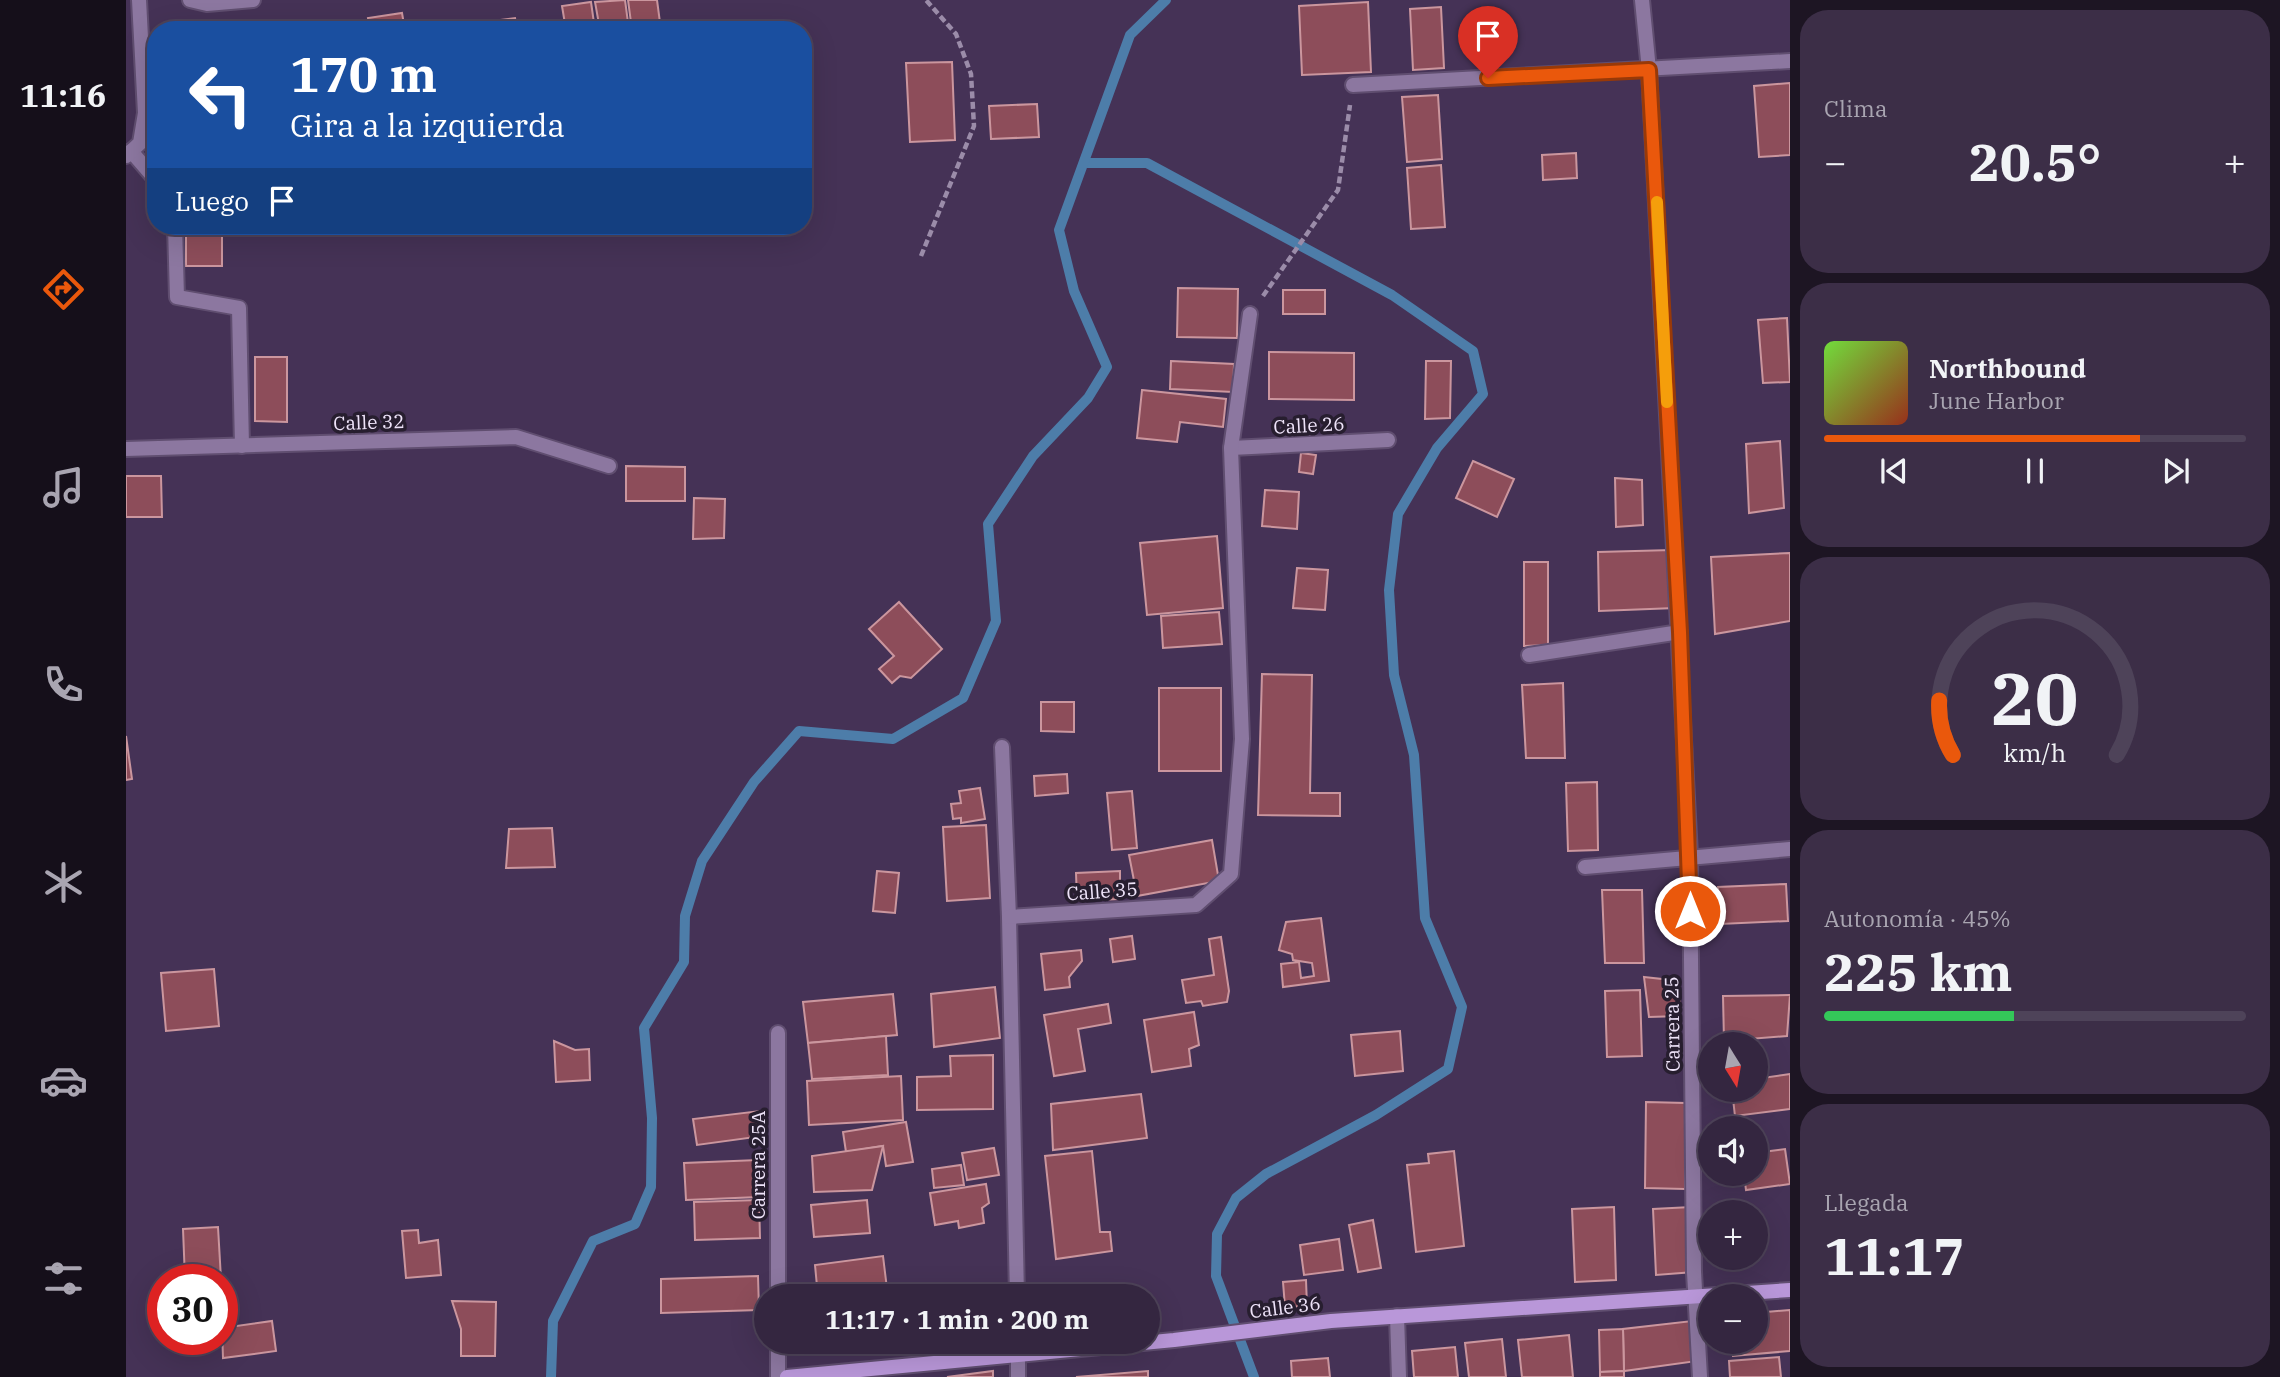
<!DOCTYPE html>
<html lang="es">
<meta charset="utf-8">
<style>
body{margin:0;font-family:"IBM Plex Serif",serif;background:#3c2e47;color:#f1f3f6;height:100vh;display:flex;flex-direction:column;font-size:26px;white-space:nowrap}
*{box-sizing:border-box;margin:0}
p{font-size:23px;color:#a9a5b1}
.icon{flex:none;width:38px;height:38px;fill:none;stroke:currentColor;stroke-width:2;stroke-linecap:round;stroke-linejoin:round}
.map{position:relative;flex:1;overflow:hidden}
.details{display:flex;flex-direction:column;gap:10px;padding:10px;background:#1d1523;width:490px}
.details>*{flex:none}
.hud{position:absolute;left:21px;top:21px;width:665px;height:214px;border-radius:28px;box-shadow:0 7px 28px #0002,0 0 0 2px #4e4359;background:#1a4fa0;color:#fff;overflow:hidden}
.needle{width:46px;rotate:169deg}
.tools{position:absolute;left:1572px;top:1032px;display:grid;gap:14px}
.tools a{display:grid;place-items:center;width:70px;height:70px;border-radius:50%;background:#342640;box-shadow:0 7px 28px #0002,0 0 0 2px #4e4359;font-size:35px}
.speed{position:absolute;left:21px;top:1264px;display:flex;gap:14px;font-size:35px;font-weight:700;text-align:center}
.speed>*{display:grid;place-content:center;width:91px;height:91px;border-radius:50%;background:#342640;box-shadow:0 7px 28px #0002,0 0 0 2px #4e4359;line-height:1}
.speed .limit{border:10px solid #d22;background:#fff;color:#111}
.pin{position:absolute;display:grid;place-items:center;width:60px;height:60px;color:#fff;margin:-72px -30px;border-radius:50% 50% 50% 0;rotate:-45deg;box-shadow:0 0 7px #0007}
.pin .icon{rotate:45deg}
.me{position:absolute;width:77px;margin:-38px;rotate:0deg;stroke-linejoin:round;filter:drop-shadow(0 0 5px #0008)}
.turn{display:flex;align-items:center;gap:24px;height:147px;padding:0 28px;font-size:32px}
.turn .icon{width:91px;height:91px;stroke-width:2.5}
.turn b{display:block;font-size:49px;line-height:60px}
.then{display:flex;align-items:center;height:66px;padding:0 28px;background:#0003;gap:14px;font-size:26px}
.big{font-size:52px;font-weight:700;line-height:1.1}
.details .card{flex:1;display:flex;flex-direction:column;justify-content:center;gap:10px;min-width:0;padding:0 24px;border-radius:28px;background:#3c2e47}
.details .dial{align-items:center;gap:0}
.dial svg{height:182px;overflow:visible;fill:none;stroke:#4e4359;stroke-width:7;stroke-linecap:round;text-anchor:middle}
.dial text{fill:#f1f3f6;stroke:none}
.song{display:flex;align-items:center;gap:21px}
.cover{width:84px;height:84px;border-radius:10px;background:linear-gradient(135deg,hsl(100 70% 55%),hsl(10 70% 35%))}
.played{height:7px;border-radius:4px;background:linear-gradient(90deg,#ea580c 75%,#4e4359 75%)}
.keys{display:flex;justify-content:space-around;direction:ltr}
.heat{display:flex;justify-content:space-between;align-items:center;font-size:38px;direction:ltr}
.charge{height:10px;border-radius:5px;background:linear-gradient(90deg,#34c759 45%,#4e4359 0)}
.trip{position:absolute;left:628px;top:1284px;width:406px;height:70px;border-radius:35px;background:#342640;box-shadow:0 7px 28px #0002,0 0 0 2px #4e4359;font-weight:700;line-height:70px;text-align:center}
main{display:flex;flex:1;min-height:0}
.dock{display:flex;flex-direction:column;width:126px;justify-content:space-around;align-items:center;background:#150f1a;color:#a9a5b1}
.dock .icon{width:49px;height:49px}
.dock .selected{color:#ea580c}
.dock b{font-size:32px;color:#f1f3f6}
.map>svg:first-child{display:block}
</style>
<main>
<nav class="dock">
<b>11:16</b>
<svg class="icon selected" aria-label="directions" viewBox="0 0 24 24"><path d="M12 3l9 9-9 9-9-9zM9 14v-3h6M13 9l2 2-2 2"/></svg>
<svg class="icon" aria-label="music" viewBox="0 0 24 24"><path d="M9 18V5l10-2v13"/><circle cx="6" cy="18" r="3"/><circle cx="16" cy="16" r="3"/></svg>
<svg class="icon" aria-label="phone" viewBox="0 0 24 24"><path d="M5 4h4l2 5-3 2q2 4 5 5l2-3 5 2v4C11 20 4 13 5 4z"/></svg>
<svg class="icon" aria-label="climate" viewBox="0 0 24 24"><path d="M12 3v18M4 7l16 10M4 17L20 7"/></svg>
<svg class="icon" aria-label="car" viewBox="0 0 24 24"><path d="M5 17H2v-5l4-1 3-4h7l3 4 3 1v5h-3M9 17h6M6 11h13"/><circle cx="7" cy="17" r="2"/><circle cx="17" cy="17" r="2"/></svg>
<svg class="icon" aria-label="filters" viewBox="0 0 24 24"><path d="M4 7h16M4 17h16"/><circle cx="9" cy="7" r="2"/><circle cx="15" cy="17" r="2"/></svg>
</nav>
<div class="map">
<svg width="1664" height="1377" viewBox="0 0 1664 1377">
<rect width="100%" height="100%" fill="#453256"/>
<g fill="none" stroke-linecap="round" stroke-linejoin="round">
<g stroke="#4d7da9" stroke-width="10">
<path d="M 960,163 L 1021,163 L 1266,295 L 1347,351 L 1357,394 L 1311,448 L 1272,514 L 1263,590 L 1268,675 L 1288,755 L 1299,918 L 1336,1007 L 1322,1069 L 1250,1115 L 1140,1174 L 1110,1198 L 1091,1234 L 1090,1276 L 1128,1377"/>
<path d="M 425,1377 L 427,1321 L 467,1241 L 509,1224 L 525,1187 L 526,1118 L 518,1028 L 558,962 L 559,916 L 576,861 L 628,782 L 673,731 L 767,739 L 837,698 L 870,621 L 862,524 L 907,456 L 962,398 L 981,367 L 948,291 L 933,230 L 1004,35 L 1040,0"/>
</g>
</g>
<g fill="#8d4d5a" stroke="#cb969e" stroke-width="2">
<path d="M 499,0 L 503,30 L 474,30 L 469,2 Z"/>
<path d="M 502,0 L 531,0 L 535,30 L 506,30 Z"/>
<path d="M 465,2 L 469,30 L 440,30 L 436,6 Z"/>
<path d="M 1242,2 L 1245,72 L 1176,75 L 1173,6 Z"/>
<path d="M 1315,7 L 1318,68 L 1287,70 L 1284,9 Z"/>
<path d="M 276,13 L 279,30 L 244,30 L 242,18 Z"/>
<path d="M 389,18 L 391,30 L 351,30 L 350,23 Z"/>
<path d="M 151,20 L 151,30 L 106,30 L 106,21 Z"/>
<path d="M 53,22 L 102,23 L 102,30 L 53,30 Z"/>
<path d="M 346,23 L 347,30 L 304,30 L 304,29 Z"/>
<path d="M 826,62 L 829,140 L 784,142 L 780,63 Z"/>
<path d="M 1664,83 L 1664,155 L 1633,157 L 1628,86 Z"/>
<path d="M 1312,95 L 1316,159 L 1281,162 L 1276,97 Z"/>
<path d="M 911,104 L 913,137 L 865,139 L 863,106 Z"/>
<path d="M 1450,153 L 1451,178 L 1417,180 L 1416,155 Z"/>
<path d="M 1315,165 L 1319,227 L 1285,229 L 1281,168 Z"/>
<rect x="60" y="226" width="36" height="40"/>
<path d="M 1052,288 L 1112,289 L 1111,338 L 1051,337 Z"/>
<rect x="1157" y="290" width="42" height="24"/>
<path d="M 1661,318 L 1664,382 L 1637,383 L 1632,320 Z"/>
<path d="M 1143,352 L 1228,353 L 1228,400 L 1143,399 Z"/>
<path d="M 129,357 L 161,357 L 161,422 L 129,421 Z"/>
<path d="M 1045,361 L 1108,364 L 1107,392 L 1044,389 Z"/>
<path d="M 1300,361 L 1325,361 L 1324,418 L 1299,419 Z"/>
<path d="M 1016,390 L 1100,399 L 1097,427 L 1054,422 L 1051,442 L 1011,438 Z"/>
<path d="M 1654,441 L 1658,508 L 1623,513 L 1620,444 Z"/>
<path d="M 1175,453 L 1190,455 L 1187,474 L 1173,472 Z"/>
<path d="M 1347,461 L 1388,479 L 1371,517 L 1330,498 Z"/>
<path d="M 500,466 L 559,467 L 559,501 L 500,501 Z"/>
<path d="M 0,476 L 35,476 L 36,517 L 0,517 Z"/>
<path d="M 1489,478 L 1516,480 L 1517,525 L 1490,527 Z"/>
<path d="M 1139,490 L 1173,492 L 1171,529 L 1136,526 Z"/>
<path d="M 568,498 L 599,499 L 598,538 L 567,539 Z"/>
<path d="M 1091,536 L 1097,608 L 1021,615 L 1014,543 Z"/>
<path d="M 1546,550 L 1549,608 L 1473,611 L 1472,552 Z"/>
<path d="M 1664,553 L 1664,621 L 1589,634 L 1585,557 Z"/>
<path d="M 1398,562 L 1422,562 L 1422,645 L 1398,646 Z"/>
<path d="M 1171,568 L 1202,570 L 1199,610 L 1167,608 Z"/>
<path d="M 773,602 L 816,649 L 785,678 L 774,676 L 766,683 L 753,669 L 768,656 L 743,629 Z"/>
<path d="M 1093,612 L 1096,644 L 1037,648 L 1035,616 Z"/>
<path d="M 1136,674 L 1186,675 L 1184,793 L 1214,793 L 1214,816 L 1132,815 Z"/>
<path d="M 1437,683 L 1439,758 L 1400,758 L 1396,685 Z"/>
<rect x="1033" y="688" width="62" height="83"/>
<path d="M 915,702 L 948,702 L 948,732 L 915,731 Z"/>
<path d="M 0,736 L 6,779 L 0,780 Z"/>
<path d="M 941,774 L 942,793 L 909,796 L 908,776 Z"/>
<path d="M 1471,782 L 1472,850 L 1442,851 L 1440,783 Z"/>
<path d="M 854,788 L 859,819 L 835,823 L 835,818 L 827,819 L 825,804 L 835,803 L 833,791 Z"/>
<path d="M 1006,791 L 1011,848 L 986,850 L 981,793 Z"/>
<path d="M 860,825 L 864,898 L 821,901 L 817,827 Z"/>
<path d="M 426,828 L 429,867 L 380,868 L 383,829 Z"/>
<path d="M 1086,840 L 1093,881 L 1011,896 L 1003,855 Z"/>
<path d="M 751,871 L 773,873 L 769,913 L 747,911 Z"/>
<path d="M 994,871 L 994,899 L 951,901 L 950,873 Z"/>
<path d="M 1660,884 L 1662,921 L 1594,924 L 1592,887 Z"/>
<path d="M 1476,890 L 1516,890 L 1518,963 L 1479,963 Z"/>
<path d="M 1195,918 L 1203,981 L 1157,987 L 1155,964 L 1173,962 L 1175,978 L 1188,976 L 1186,963 L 1167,960 L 1166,954 L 1153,950 L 1160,922 Z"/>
<path d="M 1006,936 L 1009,959 L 987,962 L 984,939 Z"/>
<path d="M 1095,937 L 1103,991 L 1101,1002 L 1077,1006 L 1075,1001 L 1060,1003 L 1056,980 L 1088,975 L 1083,939 Z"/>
<path d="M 955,950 L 956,961 L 943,977 L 944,987 L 919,990 L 915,954 Z"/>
<path d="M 88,969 L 93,1026 L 40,1031 L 35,973 Z"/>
<path d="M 1518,977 L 1554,981 L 1554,1016 L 1523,1017 Z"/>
<path d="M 869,987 L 874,1038 L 808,1047 L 805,994 Z"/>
<path d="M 1514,990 L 1516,1056 L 1481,1057 L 1479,991 Z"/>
<path d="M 767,994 L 771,1035 L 682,1043 L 677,1002 Z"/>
<path d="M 1664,995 L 1661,1036 L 1598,1041 L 1597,996 Z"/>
<path d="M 982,1004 L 985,1023 L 952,1029 L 959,1071 L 928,1076 L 918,1015 Z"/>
<path d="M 1068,1012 L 1073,1045 L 1063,1049 L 1065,1066 L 1026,1072 L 1018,1020 Z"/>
<path d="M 1274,1031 L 1277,1071 L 1229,1076 L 1225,1035 Z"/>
<path d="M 760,1036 L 762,1075 L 686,1079 L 682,1043 Z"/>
<path d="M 428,1041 L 449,1050 L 463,1049 L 464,1080 L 430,1082 Z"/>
<path d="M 867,1055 L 867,1109 L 791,1110 L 791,1077 L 825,1076 L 824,1056 Z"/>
<path d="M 1664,1074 L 1664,1109 L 1609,1116 L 1606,1090 L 1629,1090 L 1629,1079 Z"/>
<path d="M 775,1076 L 777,1120 L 683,1125 L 681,1081 Z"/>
<path d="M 1015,1094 L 1021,1138 L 927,1150 L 925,1104 Z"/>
<path d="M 1520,1102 L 1560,1103 L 1559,1189 L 1519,1188 Z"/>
<path d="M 634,1111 L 637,1136 L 571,1145 L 567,1119 Z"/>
<path d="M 780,1122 L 787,1162 L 760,1166 L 757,1146 L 720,1152 L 717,1132 Z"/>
<path d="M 757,1146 L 746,1190 L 688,1192 L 686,1156 Z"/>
<path d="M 868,1148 L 873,1175 L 841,1180 L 836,1153 Z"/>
<path d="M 1659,1149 L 1664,1184 L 1620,1190 L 1618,1174 L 1629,1174 L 1629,1153 Z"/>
<path d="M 966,1151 L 974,1232 L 984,1232 L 986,1251 L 930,1259 L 919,1156 Z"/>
<path d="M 1328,1151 L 1338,1246 L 1290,1252 L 1281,1165 L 1303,1163 L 1302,1154 Z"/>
<path d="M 632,1160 L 633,1197 L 560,1200 L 558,1163 Z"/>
<path d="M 835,1165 L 838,1185 L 808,1188 L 806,1169 Z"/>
<path d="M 860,1184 L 863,1203 L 856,1208 L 858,1223 L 833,1228 L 832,1221 L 809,1225 L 804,1193 Z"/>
<path d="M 633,1200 L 634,1238 L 569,1240 L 568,1202 Z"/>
<path d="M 741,1200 L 744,1233 L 688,1237 L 685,1205 Z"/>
<path d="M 1488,1207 L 1490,1280 L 1449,1282 L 1446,1209 Z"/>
<path d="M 1565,1207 L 1568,1272 L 1530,1275 L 1527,1209 Z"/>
<path d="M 1247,1220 L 1255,1268 L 1232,1272 L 1223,1225 Z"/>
<path d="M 92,1227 L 95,1279 L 59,1279 L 57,1229 Z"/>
<path d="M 292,1230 L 293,1243 L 312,1240 L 315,1275 L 280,1278 L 276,1231 Z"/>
<path d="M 1213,1239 L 1217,1270 L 1178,1275 L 1174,1245 Z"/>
<path d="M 757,1256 L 762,1297 L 692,1297 L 689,1265 Z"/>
<path d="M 632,1276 L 633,1310 L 535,1313 L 535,1279 Z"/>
<path d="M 1180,1280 L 1181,1306 L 1159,1307 L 1157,1282 Z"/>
<path d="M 326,1301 L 370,1302 L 369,1356 L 335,1356 L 335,1329 Z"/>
<path d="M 1664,1310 L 1664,1351 L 1607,1356 L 1606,1342 L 1629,1342 L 1629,1313 Z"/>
<path d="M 146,1321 L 150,1351 L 97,1358 L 96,1328 Z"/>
<path d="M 1566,1321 L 1571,1361 L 1498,1371 L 1497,1329 Z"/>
<path d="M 1497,1329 L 1498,1371 L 1474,1372 L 1473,1330 Z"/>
<path d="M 1443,1335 L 1447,1377 L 1396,1377 L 1392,1340 Z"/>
<path d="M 1376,1339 L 1380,1377 L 1343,1377 L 1339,1343 Z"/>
<path d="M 698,1342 L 779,1342 L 699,1353 Z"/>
<path d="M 789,1342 L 827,1342 L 827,1349 L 790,1353 Z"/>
<path d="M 1329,1347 L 1332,1377 L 1288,1377 L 1286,1351 Z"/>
<path d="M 1653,1357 L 1655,1377 L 1604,1377 L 1603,1361 Z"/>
<path d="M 1202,1358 L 1204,1377 L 1166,1377 L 1165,1361 Z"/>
<path d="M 867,1371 L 867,1377 L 821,1377 Z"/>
<path d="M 1022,1371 L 1022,1377 L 950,1377 Z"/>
<path d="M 1498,1371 L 1498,1377 L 1474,1377 L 1474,1372 Z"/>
</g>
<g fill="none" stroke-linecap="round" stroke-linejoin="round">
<g stroke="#604e70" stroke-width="18">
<g id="street">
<path d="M 64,0 L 81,4 L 127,0"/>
<path d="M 1516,0 L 1523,70 L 1564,855 L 1568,1272 L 1574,1377"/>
<path d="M 1227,85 L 1664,61"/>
<path d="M 5,151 L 30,180"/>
<path d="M 0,156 L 14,143 L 19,113 L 13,0"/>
<path d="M 49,226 L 51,297 L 113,308 L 116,446"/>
<path d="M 1105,448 L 1262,440"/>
<path d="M 0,449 L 390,437 L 483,466"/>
<path d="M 1403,655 L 1554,632"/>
<path d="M 876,747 L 883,917 L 891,1297"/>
<path d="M 1459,867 L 1664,849"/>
<path d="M 883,917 L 1070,905 L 1105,874 L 1116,739 L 1105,448 L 1124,314"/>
<path d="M 652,1297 L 652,1033"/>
<path d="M 1271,1316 L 1273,1377"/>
<path d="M 892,1342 L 892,1377"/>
<path d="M 652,1377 L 652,1342"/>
</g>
</g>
<g stroke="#604e70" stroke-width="18">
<path id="secondary" d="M 661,1377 L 1048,1340 L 1205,1321 L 1664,1290"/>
</g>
<g stroke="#9b8ca9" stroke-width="4.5" stroke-dasharray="7 3.5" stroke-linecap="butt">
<path d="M 795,256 L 848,126 L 845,74 L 830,34 L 800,0"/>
<path d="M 1137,296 L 1212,190 L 1224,105"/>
</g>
<use href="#street" stroke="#8c77a0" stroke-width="14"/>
<use href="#secondary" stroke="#b997d9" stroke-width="14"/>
</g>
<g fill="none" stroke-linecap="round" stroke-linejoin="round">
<g stroke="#983908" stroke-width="18">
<path id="route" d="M 1362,78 L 1523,70 L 1554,632 L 1564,911"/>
</g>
<use href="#route" stroke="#ea580c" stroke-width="12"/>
<path stroke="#f59e0b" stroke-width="12" d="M 1531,202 L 1541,402"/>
</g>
<g text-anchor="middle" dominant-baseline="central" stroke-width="7" stroke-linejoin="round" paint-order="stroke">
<g font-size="19" fill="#eee3f9" stroke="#271e2f">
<text transform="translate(243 422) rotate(-2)">Calle 32</text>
<text transform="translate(1183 425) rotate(-3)">Calle 26</text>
<text transform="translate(976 891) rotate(-4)">Calle 35</text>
<text transform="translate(1546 1024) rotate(-91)">Carrera 25</text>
<text transform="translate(632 1165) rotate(-90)">Carrera 25A</text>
<text transform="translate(1159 1307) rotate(-7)">Calle 36</text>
</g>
</g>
</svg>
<div class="tools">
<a><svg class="needle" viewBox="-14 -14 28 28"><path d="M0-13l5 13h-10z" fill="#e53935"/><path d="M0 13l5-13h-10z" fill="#a9a5b1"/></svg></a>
<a><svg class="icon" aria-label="sound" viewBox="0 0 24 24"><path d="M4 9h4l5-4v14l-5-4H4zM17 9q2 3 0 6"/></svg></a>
<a>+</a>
<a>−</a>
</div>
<div class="speed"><div class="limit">30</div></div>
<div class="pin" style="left:1362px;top:78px;background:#d93025"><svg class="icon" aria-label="arrive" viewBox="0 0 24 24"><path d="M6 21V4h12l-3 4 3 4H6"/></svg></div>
<svg class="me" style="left:1564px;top:911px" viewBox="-20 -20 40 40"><circle r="17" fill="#ea580c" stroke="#fff" stroke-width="3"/><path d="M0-11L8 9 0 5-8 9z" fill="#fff"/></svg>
<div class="trip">11:17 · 1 min · 200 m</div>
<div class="hud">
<div class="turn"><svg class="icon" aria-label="left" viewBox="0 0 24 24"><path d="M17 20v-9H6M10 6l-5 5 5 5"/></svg><div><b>170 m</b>Gira a la izquierda</div></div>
<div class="then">Luego<svg class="icon" aria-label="arrive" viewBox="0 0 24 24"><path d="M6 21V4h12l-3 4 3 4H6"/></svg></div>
</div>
</div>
<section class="details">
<div class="card"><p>Clima</p>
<div class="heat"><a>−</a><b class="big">20.5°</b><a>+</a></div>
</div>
<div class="card">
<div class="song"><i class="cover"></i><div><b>Northbound</b><p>June Harbor</p></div></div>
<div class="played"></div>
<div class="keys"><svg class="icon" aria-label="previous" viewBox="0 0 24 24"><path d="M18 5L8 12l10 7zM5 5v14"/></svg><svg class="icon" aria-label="pause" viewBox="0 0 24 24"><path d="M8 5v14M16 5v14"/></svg><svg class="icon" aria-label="next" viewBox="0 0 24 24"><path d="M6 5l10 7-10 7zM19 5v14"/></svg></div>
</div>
<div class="card dial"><svg viewBox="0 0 100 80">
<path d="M14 69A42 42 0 1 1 86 69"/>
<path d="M14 69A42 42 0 0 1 8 45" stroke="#ea580c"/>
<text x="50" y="56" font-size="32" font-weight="700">20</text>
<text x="50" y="72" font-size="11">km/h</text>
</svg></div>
<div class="card"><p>Autonomía · 45%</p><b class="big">225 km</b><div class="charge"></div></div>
<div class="card"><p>Llegada</p><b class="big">11:17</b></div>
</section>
</main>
